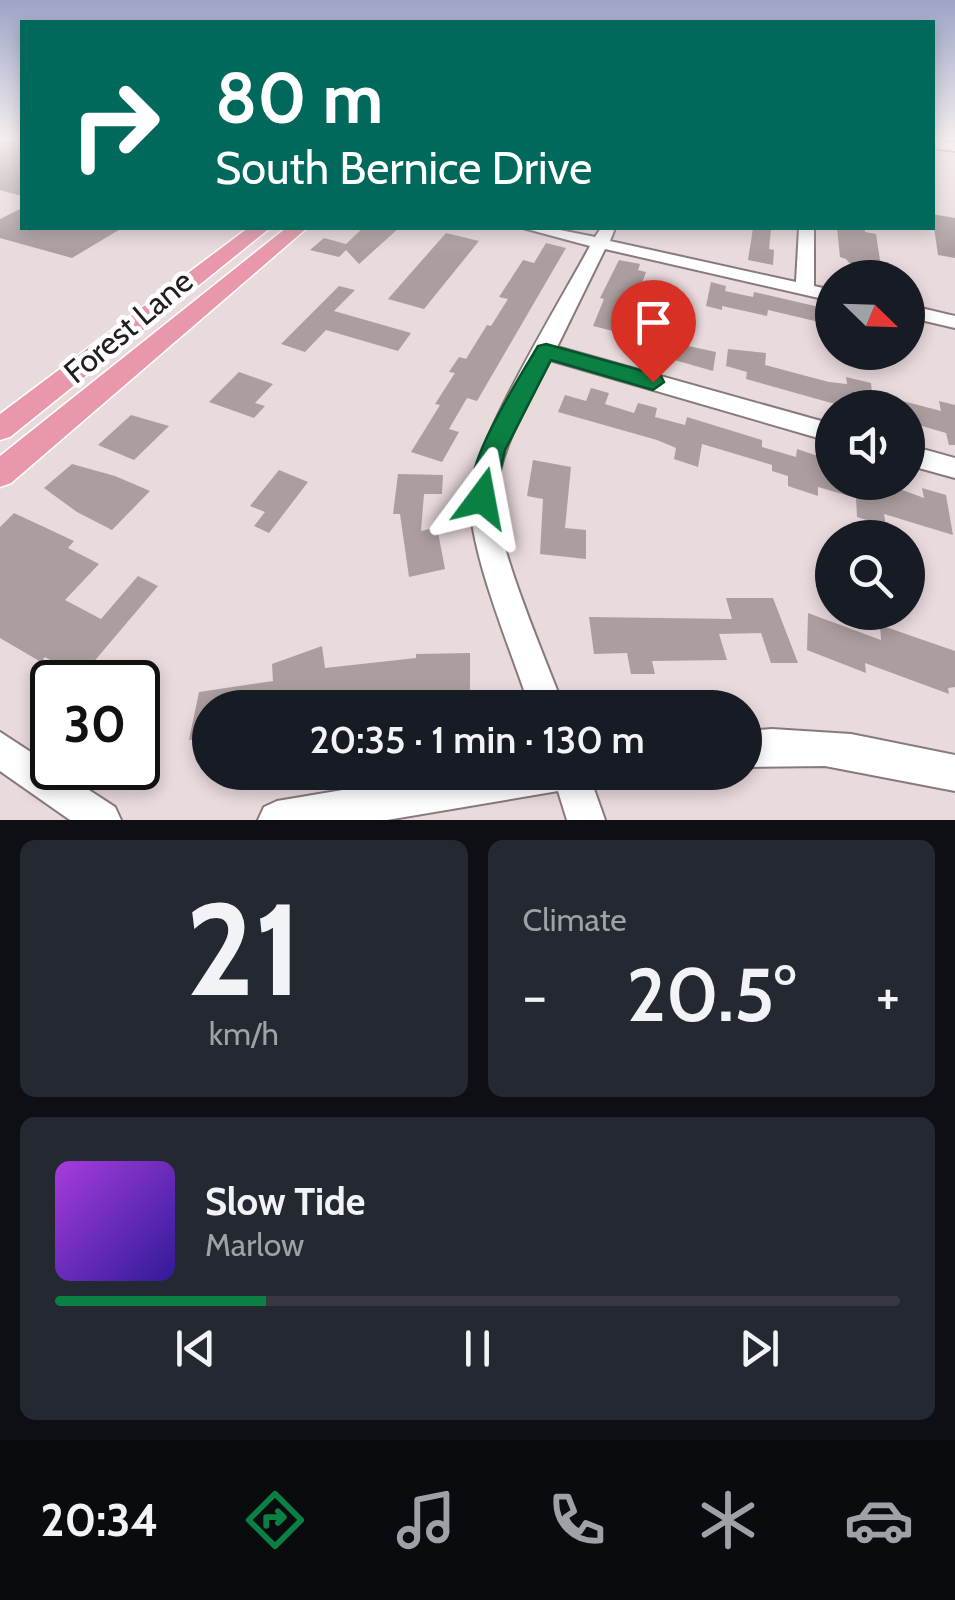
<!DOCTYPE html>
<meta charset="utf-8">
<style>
body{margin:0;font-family:Cabin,sans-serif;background:#242831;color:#f1f3f6;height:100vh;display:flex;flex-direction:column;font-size:38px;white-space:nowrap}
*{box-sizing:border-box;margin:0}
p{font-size:32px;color:#9ea1a6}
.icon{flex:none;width:55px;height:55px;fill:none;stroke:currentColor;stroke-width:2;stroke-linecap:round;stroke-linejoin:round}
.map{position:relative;height:820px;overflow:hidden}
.panel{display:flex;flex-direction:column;gap:20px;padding:20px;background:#0d0f14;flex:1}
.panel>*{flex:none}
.top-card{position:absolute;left:20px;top:20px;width:915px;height:210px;border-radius:0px;box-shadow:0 5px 15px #0003;background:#00695c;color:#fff;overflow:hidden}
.needle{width:65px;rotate:113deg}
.controls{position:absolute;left:815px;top:260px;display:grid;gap:20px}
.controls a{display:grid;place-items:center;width:110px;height:110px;border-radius:50%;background:#171b24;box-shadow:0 5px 15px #0003;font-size:50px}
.speed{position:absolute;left:30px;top:660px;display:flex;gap:20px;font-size:50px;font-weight:700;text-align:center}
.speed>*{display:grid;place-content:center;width:130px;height:130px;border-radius:50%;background:#171b24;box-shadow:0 5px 15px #0003;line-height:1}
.speed .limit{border:5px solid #111;border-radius:15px;background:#fff;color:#111}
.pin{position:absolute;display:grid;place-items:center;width:85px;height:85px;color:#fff;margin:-102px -42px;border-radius:50% 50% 50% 0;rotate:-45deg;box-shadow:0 0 10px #0007}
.pin .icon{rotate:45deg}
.me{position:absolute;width:110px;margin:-55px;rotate:13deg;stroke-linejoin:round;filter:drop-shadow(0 0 8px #0008)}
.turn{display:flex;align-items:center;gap:35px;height:210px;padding:0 30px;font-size:45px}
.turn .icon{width:130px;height:130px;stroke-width:2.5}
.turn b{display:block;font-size:70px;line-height:85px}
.big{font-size:75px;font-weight:600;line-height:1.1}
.panel .widget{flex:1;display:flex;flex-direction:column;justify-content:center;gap:15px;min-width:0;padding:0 35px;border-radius:15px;background:#242831}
.panel .dial{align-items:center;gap:0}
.dial b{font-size:130px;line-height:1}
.song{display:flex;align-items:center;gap:30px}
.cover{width:120px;height:120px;border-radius:15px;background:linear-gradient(135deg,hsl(280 70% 55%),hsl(250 70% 35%))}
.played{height:10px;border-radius:5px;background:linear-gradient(90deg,#0b8043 25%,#363941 25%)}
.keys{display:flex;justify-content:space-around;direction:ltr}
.heat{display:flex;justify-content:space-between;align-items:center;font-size:55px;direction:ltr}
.panel .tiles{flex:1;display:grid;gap:20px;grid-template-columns:1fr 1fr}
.widget:last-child{grid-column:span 2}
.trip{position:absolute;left:192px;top:690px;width:570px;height:100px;border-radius:50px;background:#171b24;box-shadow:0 5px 15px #0003;font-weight:600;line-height:100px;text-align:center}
.tab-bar{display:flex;height:160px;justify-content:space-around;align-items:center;background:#090b0e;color:#9ea1a6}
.tab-bar .icon{width:70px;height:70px}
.tab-bar .on{color:#0b8043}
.tab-bar b{font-size:45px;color:#f1f3f6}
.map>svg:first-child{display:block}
</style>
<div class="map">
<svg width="955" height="820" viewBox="0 0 955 820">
<rect width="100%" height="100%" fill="#e9dadc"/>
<g fill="#ac9e9f">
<path d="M 0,139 L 22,139 L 22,196 L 0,190 Z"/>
<path d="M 22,208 L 22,228 L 122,228 L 72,258 L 0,238 L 0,219 Z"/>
<path d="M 932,214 L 955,218 L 955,258 L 938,255 Z"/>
<path d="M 363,228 L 399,228 L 359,264 L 346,250 L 339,257 L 310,250 L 324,238 L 346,244 Z"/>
<path d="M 753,228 L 771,230 L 769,249 L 774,250 L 773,265 L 748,260 Z"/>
<path d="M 837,228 L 865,228 L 865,232 L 876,234 L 880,260 L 895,278 L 862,278 L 846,259 L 840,257 Z"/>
<path d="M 446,233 L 479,241 L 424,309 L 388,299 Z"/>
<path d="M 546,243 L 566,248 L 477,401 L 467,398 L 449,429 L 459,432 L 442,462 L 411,452 L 440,405 L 435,404 L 455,373 L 449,372 L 459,357 L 466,359 L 487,325 L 491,326 L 508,299 L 499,297 L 523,260 L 534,263 Z"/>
<path d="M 619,260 L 640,264 L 638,270 L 646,272 L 636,299 L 630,297 L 617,332 L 593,326 L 604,299 L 600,298 Z"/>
<path d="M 711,282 L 726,286 L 725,291 L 753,297 L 754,292 L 832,310 L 832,325 L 768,310 L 767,316 L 722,306 L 722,310 L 706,306 Z"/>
<path d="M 339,286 L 355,290 L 334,311 L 411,333 L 398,351 L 326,330 L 305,352 L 281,344 Z"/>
<path d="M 633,334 L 716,352 L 713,371 L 629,347 Z"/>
<path d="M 728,349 L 766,353 L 765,365 L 829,382 L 847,384 L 846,377 L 871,383 L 872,393 L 941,411 L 939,401 L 955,405 L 955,445 L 949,445 L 946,433 L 908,422 L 908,408 L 849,408 L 746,379 L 747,372 L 726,366 Z"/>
<path d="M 239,372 L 273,384 L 255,403 L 265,406 L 254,418 L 209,402 Z"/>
<path d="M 591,388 L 609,393 L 605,404 L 634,413 L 638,403 L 657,408 L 655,417 L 685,425 L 687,417 L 762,440 L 762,447 L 796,457 L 797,449 L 818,456 L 818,462 L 832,466 L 832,482 L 881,482 L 924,498 L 922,488 L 946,495 L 953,535 L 884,514 L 886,526 L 857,517 L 856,498 L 818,487 L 818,496 L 788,486 L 788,476 L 772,471 L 772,465 L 702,444 L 698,467 L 674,459 L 676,448 L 657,440 L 558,412 L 565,395 L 586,401 Z"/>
<path d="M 131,415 L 169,426 L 134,460 L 98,445 Z"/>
<path d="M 533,460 L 571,467 L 565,528 L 586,530 L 586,559 L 540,554 L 543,499 L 527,496 Z"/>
<path d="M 72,464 L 115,476 L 150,491 L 112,530 L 77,512 L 44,488 Z"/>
<path d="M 279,470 L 308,482 L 269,533 L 254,526 L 265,512 L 250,506 Z"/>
<path d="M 398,474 L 443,475 L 442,494 L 424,494 L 421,531 L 437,527 L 445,569 L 409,577 L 400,514 L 393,514 Z"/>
<path d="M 14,513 L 74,541 L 68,548 L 99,564 L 65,600 L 101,619 L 138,576 L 158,586 L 80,678 L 45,657 L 41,662 L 0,638 L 0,527 Z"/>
<path d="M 726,598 L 773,598 L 798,663 L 771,663 L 761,633 L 719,634 L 727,660 L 652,661 L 655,674 L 631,674 L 627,653 L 594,654 L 589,617 L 732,619 Z"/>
<path d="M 808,613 L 881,640 L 880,625 L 955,651 L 955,687 L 948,688 L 949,694 L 865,663 L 866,673 L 807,650 Z"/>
<path d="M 322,646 L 325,668 L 416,658 L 416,654 L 470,653 L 470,704 L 296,708 L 294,692 L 254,708 L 210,708 L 210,737 L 189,740 L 199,692 L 273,681 L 272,664 Z"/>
</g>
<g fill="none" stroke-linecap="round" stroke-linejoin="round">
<g stroke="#887a7c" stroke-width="4">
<g id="minor">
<path d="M 932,140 L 955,143 L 955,151 L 932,148 Z"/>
<path d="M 523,228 L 550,228 L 595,237 L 601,228 L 615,228 L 610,241 L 796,282 L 799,228 L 814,228 L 814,286 L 832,290 L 832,301 L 605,249 L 557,347 L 832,424 L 832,442 L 550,360 C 529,402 500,446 496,495 C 492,536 547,662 564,708 L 530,708 C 511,649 472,560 470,501 C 467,452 563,297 590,246 Z"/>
<path d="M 908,305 L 955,316 L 955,328 L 908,317 Z"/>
<path d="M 908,445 L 955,458 L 955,478 L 908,465 Z"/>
<path d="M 772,729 L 851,734 L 955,755 L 955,791 L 825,766 L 745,767 L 745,731 Z"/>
<path d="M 0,732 L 115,807 L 121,820 L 70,820 L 0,771 Z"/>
<path d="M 450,772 L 588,772 L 605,820 L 567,820 L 558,791 L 387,820 L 258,820 L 264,807 L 277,801 Z"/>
</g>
</g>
<g stroke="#fff" stroke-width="3">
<g id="major">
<path d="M 248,228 L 270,228 L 10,437 L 0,440 L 0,414 Z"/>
<path d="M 286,228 L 307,228 L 11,483 L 0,487 L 0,456 Z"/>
</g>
</g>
<use href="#minor" fill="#fff" fill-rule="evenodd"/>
<use href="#major" fill="#e898aa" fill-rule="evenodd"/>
</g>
<linearGradient id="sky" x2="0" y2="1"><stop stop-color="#9da4c7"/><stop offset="0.55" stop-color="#f5eeef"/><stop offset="1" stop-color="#f5eeef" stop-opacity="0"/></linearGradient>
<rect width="955" height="253" fill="url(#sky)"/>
<path fill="#0b8043" stroke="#07532c" stroke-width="2.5" d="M 546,344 L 661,376 L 664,382 L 653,390 L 551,360 L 505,450 L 492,506 L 482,509 L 473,506 C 457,473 520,377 538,346 Z"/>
<g text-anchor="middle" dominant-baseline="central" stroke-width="9" stroke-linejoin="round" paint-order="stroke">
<g font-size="32" fill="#231d1e" stroke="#fff">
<text transform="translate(128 326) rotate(-40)">Forest Lane</text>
</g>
</g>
</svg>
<div class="controls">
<a><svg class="needle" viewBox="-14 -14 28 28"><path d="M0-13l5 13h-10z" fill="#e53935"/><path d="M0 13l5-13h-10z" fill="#9ea1a6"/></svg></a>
<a><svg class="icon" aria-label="sound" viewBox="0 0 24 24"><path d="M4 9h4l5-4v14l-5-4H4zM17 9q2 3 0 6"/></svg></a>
<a><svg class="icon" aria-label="search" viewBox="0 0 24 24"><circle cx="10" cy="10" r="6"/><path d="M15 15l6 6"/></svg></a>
</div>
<div class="speed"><div class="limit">30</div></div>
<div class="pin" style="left:653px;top:382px;background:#d93025"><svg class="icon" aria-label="arrive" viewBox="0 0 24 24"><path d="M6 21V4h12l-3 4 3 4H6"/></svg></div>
<svg class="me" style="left:482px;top:498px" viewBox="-20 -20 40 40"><path d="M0-17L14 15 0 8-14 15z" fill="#0b8043" stroke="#fff" stroke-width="4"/></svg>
<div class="trip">20:35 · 1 min · 130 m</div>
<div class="top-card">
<div class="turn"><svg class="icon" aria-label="right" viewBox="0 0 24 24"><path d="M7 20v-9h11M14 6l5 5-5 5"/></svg><div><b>80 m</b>South Bernice Drive</div></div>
</div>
</div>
<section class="panel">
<div class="tiles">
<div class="widget dial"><b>21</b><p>km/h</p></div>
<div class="widget"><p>Climate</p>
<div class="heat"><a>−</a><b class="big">20.5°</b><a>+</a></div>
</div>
<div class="widget">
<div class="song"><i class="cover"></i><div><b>Slow Tide</b><p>Marlow</p></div></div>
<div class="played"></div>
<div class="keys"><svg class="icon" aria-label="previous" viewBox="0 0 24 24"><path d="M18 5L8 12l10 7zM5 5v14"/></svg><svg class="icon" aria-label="pause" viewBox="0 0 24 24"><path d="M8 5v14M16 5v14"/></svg><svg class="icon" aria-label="next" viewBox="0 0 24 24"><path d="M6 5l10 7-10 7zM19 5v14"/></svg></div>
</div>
</div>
</section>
<nav class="tab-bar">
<b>20:34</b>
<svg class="icon on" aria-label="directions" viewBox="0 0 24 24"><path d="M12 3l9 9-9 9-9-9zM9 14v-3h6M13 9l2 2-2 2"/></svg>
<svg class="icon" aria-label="music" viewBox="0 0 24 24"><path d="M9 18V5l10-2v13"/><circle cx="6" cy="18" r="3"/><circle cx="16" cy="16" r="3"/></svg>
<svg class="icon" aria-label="phone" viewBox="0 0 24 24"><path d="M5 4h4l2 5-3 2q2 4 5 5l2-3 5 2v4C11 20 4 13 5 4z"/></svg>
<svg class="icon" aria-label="climate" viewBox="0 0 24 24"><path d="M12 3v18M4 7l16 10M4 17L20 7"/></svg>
<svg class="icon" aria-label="car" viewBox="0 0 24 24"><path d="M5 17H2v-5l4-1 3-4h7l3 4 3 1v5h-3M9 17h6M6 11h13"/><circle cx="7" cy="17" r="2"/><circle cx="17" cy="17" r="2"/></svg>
</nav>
